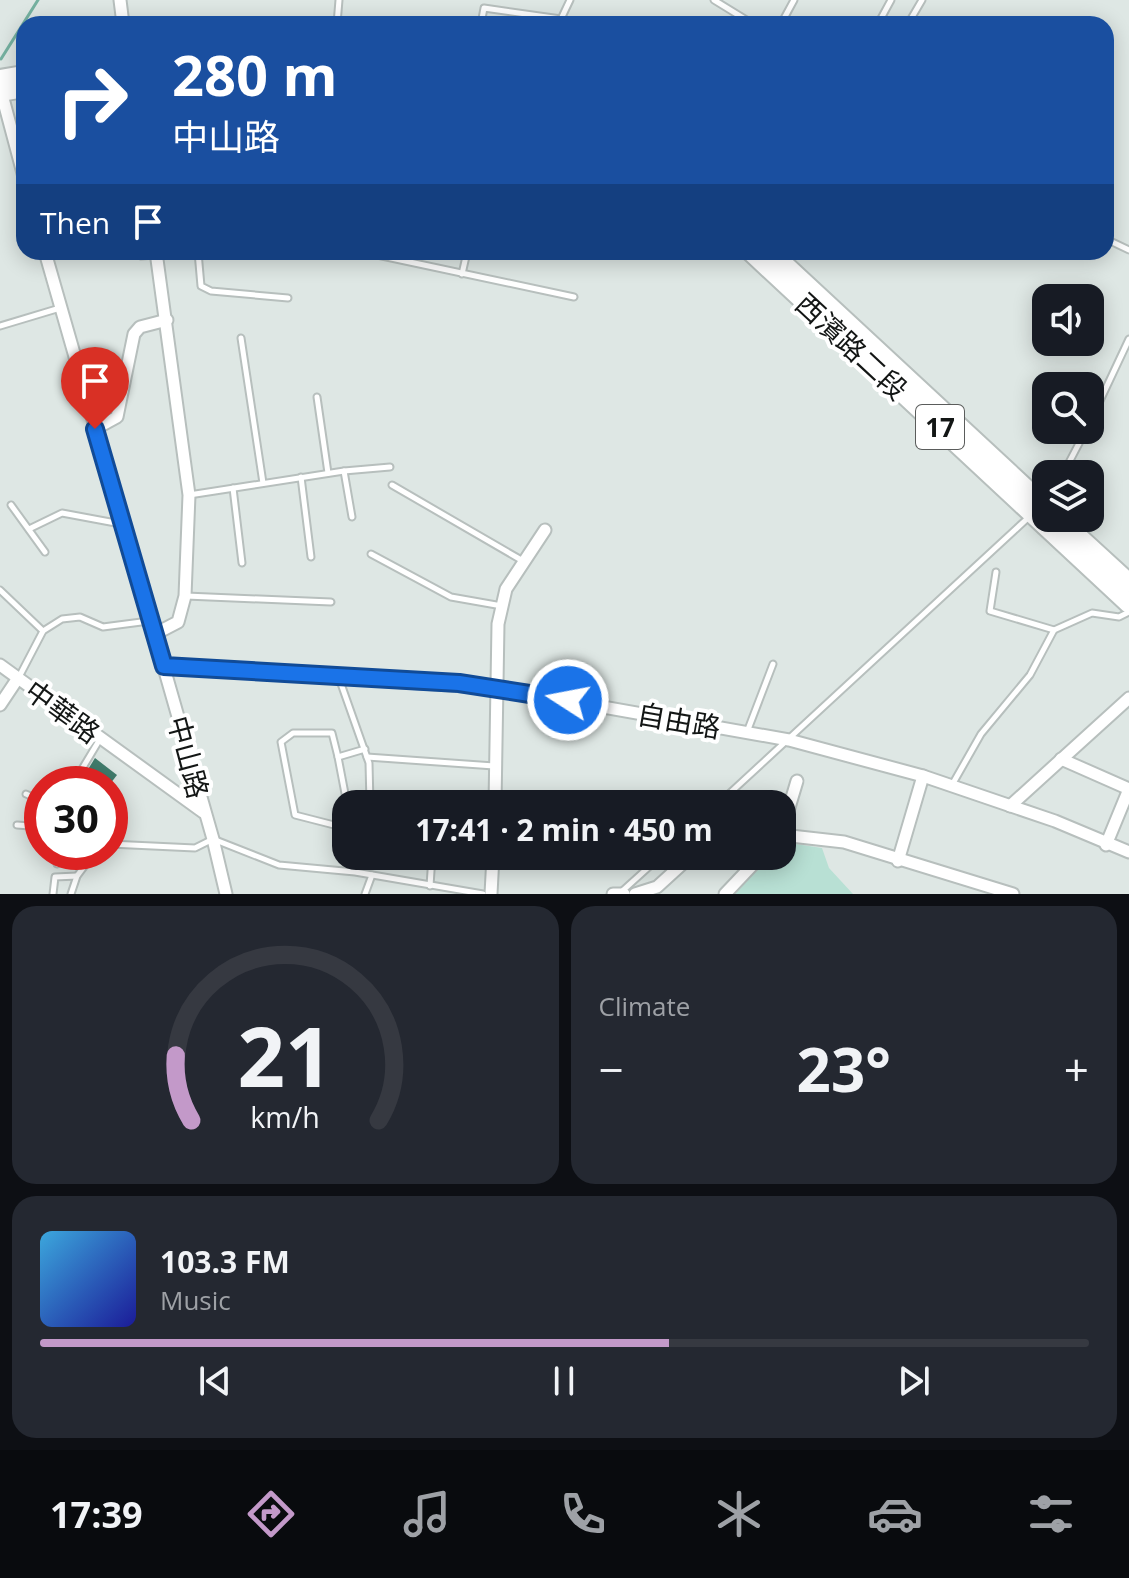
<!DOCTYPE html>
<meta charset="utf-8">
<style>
body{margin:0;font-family:"Open Sans","Noto Sans TC",sans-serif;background:#242831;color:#f1f3f6;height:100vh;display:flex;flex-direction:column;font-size:30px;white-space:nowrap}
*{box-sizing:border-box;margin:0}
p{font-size:26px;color:#9ea1a6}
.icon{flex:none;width:44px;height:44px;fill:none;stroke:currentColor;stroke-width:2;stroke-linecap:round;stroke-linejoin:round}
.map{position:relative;height:894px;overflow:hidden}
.side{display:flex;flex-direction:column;gap:12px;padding:12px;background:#0d0f14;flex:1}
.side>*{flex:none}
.hud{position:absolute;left:16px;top:16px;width:1098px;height:244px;border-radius:24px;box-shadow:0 4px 20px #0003;background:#1a4fa0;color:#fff;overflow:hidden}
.tools{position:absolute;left:1032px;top:284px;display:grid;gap:16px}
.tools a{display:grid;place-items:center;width:72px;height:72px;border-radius:16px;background:#171b24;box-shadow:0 4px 20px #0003;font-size:40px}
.speed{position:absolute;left:24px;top:766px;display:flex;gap:16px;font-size:40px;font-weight:700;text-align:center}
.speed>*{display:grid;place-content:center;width:104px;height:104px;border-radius:50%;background:#171b24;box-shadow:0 4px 20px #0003;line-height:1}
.speed .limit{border:12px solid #d22;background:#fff;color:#111}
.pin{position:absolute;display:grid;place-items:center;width:68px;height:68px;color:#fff;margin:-82px -34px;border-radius:50% 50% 50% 0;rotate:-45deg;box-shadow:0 0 8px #0007}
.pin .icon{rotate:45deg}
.me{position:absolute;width:88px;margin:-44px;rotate:281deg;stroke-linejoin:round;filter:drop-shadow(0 0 6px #0008)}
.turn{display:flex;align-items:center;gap:28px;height:168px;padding:0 24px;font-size:36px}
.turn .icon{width:104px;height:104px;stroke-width:2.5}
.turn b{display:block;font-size:56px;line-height:68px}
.then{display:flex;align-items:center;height:76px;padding:0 24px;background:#0003;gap:16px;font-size:30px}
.big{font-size:60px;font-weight:700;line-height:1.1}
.side .tile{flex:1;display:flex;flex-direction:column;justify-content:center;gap:12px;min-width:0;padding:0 28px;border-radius:24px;background:#242831}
.side .dial{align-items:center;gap:0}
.dial svg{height:208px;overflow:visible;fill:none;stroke:#363941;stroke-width:7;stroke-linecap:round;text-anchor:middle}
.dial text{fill:#f1f3f6;stroke:none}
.song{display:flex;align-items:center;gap:24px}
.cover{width:96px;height:96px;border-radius:12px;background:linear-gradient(135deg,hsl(200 70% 55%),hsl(240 70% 35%))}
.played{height:8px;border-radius:4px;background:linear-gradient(90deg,#c399c9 60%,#363941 60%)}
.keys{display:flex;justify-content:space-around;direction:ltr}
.heat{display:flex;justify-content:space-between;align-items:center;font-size:44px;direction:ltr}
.side .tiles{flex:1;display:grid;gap:12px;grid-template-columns:1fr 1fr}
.tile:last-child{grid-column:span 2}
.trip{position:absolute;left:332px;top:790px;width:464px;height:80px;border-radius:24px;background:#171b24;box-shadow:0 4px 20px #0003;font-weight:700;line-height:80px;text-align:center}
.tabs{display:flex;height:128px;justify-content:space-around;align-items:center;background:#090b0e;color:#9ea1a6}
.tabs .icon{width:56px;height:56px}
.tabs .on{color:#c399c9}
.tabs b{font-size:36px;color:#f1f3f6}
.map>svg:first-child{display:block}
</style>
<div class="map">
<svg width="1129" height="894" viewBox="0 0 1129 894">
<rect width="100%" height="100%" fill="#dee7e4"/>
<path fill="#b8e0d4" d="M 783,842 L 822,848 L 829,868 L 853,894 L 735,894 L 770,856 L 782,856 Z"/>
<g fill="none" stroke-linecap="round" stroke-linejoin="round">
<path stroke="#75b1a0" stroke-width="3" d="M 1,59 L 38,0"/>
</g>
<path fill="#417c6c" d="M 95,758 L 117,775 L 110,784 L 79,784 Z"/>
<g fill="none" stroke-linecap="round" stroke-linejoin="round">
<g stroke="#b7bfbd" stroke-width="9">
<g id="service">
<path d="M 714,0 L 753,24"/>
<path d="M 337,24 L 339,0"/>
<path d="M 481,24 L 484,8 L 561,19 L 570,0"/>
<path d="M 781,24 L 794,0"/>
<path d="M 878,24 L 891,0"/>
<path d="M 908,24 L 922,0"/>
<path d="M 1106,239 L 1129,250"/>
<path d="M 129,252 L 141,256 L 155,255"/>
<path d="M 198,252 L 201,286 L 211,291 L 288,298"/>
<path d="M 363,252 L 574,297"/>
<path d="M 47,256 L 61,252"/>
<path d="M 462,274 L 467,252"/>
<path d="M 0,326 L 60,308"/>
<path d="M 241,338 L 263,483"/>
<path d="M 317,397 L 328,473"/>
<path d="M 1090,422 L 1129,339"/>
<path d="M 344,471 L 352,517"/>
<path d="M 1063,474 L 1086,430"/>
<path d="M 301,477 L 311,557"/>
<path d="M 392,485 L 523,561"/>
<path d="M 233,488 L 242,563"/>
<path d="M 189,495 L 344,471 L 390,467"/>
<path d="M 11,505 L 45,552"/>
<path d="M 29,529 L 62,513 L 121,524"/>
<path d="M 371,554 L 451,597 L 502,606"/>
<path d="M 0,590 L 43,631"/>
<path d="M 186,596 L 331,602"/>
<path d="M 1054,630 L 1092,613 L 1119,617 L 1129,612"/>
<path d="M 19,677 L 43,631 L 62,619 L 80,617 L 103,627 L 149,621"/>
<path d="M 339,678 L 369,763 L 370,804"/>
<path d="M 747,732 L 773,664"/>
<path d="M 367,757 L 494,766"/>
<path d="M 73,784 L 100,739"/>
<path d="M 952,785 L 981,734 L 1030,675 L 1054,630 L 990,611 L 996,572"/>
<path d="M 26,794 L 42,801"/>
<path d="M 36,798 L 30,826 L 42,828"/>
<path d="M 347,804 L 338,757 L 365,749"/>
<path d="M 437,804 L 437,795"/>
<path d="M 718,804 L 1029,517"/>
<path d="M 17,825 L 30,826"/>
<path d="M 334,825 L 295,815 L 281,742 L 293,733 L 332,733 L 338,757"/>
<path d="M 110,844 L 195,848 L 213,839 L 279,865 L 355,872 L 483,894"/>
<path d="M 57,864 L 65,852"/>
<path d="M 430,886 L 432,856"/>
<path d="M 620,893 L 661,856"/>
<path d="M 53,894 L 55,877 L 77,876"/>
<path d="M 71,894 L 77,876 L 95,852"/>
<path d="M 365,894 L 372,875"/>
</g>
</g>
<g stroke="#b7bfbd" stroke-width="15">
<g id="minor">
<path d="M 120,0 L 123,24"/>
<path d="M 1,91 L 24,177"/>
<path d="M 45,252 L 213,839 L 226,894"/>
<path d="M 95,429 L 117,417 L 134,334 L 140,327 L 167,320"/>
<path d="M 153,635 L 178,622 L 185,596 L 189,495 L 156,252"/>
<path d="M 0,665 L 203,812"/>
<path d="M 164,666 L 496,688 L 789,740 L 923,776 L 1055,821 L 1129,852"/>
<path d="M 0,705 L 18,678"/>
<path d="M 1061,759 L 1129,789"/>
<path d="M 495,804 L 498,624 L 506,589 L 545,530"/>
<path d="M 1010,806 L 1129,698"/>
<path d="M 782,831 L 797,781"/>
<path d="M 782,835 L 844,842 L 1013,894"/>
<path d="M 1106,845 L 1129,789"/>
<path d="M 898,861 L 923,776"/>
<path d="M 491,894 L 493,856"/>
<path d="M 613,894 L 624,894"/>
<path d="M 635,894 L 657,887 L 691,856"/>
<path d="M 725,894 L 761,856"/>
</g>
</g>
<g stroke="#b7bfbd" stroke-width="22">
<g id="primary">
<path d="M 0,79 L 24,75"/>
<path d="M 0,92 L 24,88"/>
<path d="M 751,252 L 1129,604"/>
<path d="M 771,252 L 1046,507"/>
<path d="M 1058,518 L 1129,583"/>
</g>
</g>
<use href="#service" stroke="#fff" stroke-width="5"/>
<use href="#minor" stroke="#fff" stroke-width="11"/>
<use href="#primary" stroke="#fff" stroke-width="18"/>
</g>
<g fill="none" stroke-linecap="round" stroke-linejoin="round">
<g stroke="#114b97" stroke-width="20">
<path id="route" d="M 95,429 L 164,666 L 459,683 L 568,700"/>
</g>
<use href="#route" stroke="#1a73e8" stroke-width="14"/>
</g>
<g text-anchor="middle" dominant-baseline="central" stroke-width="8" stroke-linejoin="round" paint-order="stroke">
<rect fill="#fff" stroke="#5a5c5b" stroke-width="2" x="916" y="405" width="48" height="44" rx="6"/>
<g font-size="26" font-weight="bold" fill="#131615">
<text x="940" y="427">17</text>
</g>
<g font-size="28" fill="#131615" stroke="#fff">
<text transform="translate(852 346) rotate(43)">西濱路二段</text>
<text transform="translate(63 711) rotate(36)">中華路</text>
<text transform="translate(679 720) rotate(10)">自由路</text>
<text transform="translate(189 757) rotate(75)">中山路</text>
</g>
</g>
</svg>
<div class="tools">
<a><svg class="icon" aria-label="sound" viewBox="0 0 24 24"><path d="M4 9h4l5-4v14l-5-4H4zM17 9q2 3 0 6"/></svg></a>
<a><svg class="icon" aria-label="search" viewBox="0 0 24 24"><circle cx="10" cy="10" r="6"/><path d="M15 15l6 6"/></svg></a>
<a><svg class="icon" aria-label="layers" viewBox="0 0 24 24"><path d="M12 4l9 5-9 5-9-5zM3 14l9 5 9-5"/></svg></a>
</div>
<div class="speed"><div class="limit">30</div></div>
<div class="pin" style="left:95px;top:429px;background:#d93025"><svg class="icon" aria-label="arrive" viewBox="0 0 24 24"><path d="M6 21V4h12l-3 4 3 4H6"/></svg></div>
<svg class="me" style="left:568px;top:700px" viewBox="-20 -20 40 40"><circle r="17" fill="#1a73e8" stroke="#fff" stroke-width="3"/><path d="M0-11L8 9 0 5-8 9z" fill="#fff"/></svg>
<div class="trip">17:41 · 2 min · 450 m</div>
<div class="hud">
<div class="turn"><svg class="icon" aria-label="right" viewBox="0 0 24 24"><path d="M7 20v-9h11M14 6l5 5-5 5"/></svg><div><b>280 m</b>中山路</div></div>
<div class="then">Then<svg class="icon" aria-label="arrive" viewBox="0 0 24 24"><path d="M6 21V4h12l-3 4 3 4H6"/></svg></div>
</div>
</div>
<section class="side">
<div class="tiles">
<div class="tile dial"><svg viewBox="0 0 100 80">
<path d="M14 69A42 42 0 1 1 86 69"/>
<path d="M14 69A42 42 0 0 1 8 44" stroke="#c399c9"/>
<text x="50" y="56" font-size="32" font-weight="700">21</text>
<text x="50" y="72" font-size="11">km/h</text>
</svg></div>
<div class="tile"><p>Climate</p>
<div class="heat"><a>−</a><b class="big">23°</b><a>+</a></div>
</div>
<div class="tile">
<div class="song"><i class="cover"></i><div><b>103.3 FM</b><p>Music</p></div></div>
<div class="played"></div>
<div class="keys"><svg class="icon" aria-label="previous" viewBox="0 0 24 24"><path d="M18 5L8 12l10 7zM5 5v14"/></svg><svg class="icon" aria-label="pause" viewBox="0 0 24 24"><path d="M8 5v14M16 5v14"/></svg><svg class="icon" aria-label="next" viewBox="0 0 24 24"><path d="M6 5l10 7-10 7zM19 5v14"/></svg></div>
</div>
</div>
</section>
<nav class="tabs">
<b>17:39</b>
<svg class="icon on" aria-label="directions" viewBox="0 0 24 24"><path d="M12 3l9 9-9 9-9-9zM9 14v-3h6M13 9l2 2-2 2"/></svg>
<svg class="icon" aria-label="music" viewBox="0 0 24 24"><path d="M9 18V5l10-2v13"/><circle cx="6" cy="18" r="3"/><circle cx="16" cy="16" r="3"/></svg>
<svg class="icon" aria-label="phone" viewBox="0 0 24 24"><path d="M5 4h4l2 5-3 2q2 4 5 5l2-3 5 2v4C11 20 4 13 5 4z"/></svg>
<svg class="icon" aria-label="climate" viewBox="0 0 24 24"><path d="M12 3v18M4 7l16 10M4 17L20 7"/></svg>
<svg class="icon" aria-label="car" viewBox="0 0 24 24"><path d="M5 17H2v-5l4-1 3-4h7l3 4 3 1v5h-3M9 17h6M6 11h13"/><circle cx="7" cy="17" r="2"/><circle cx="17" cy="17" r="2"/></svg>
<svg class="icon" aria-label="filters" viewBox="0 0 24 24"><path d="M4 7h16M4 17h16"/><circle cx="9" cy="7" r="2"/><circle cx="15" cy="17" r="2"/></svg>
</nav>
